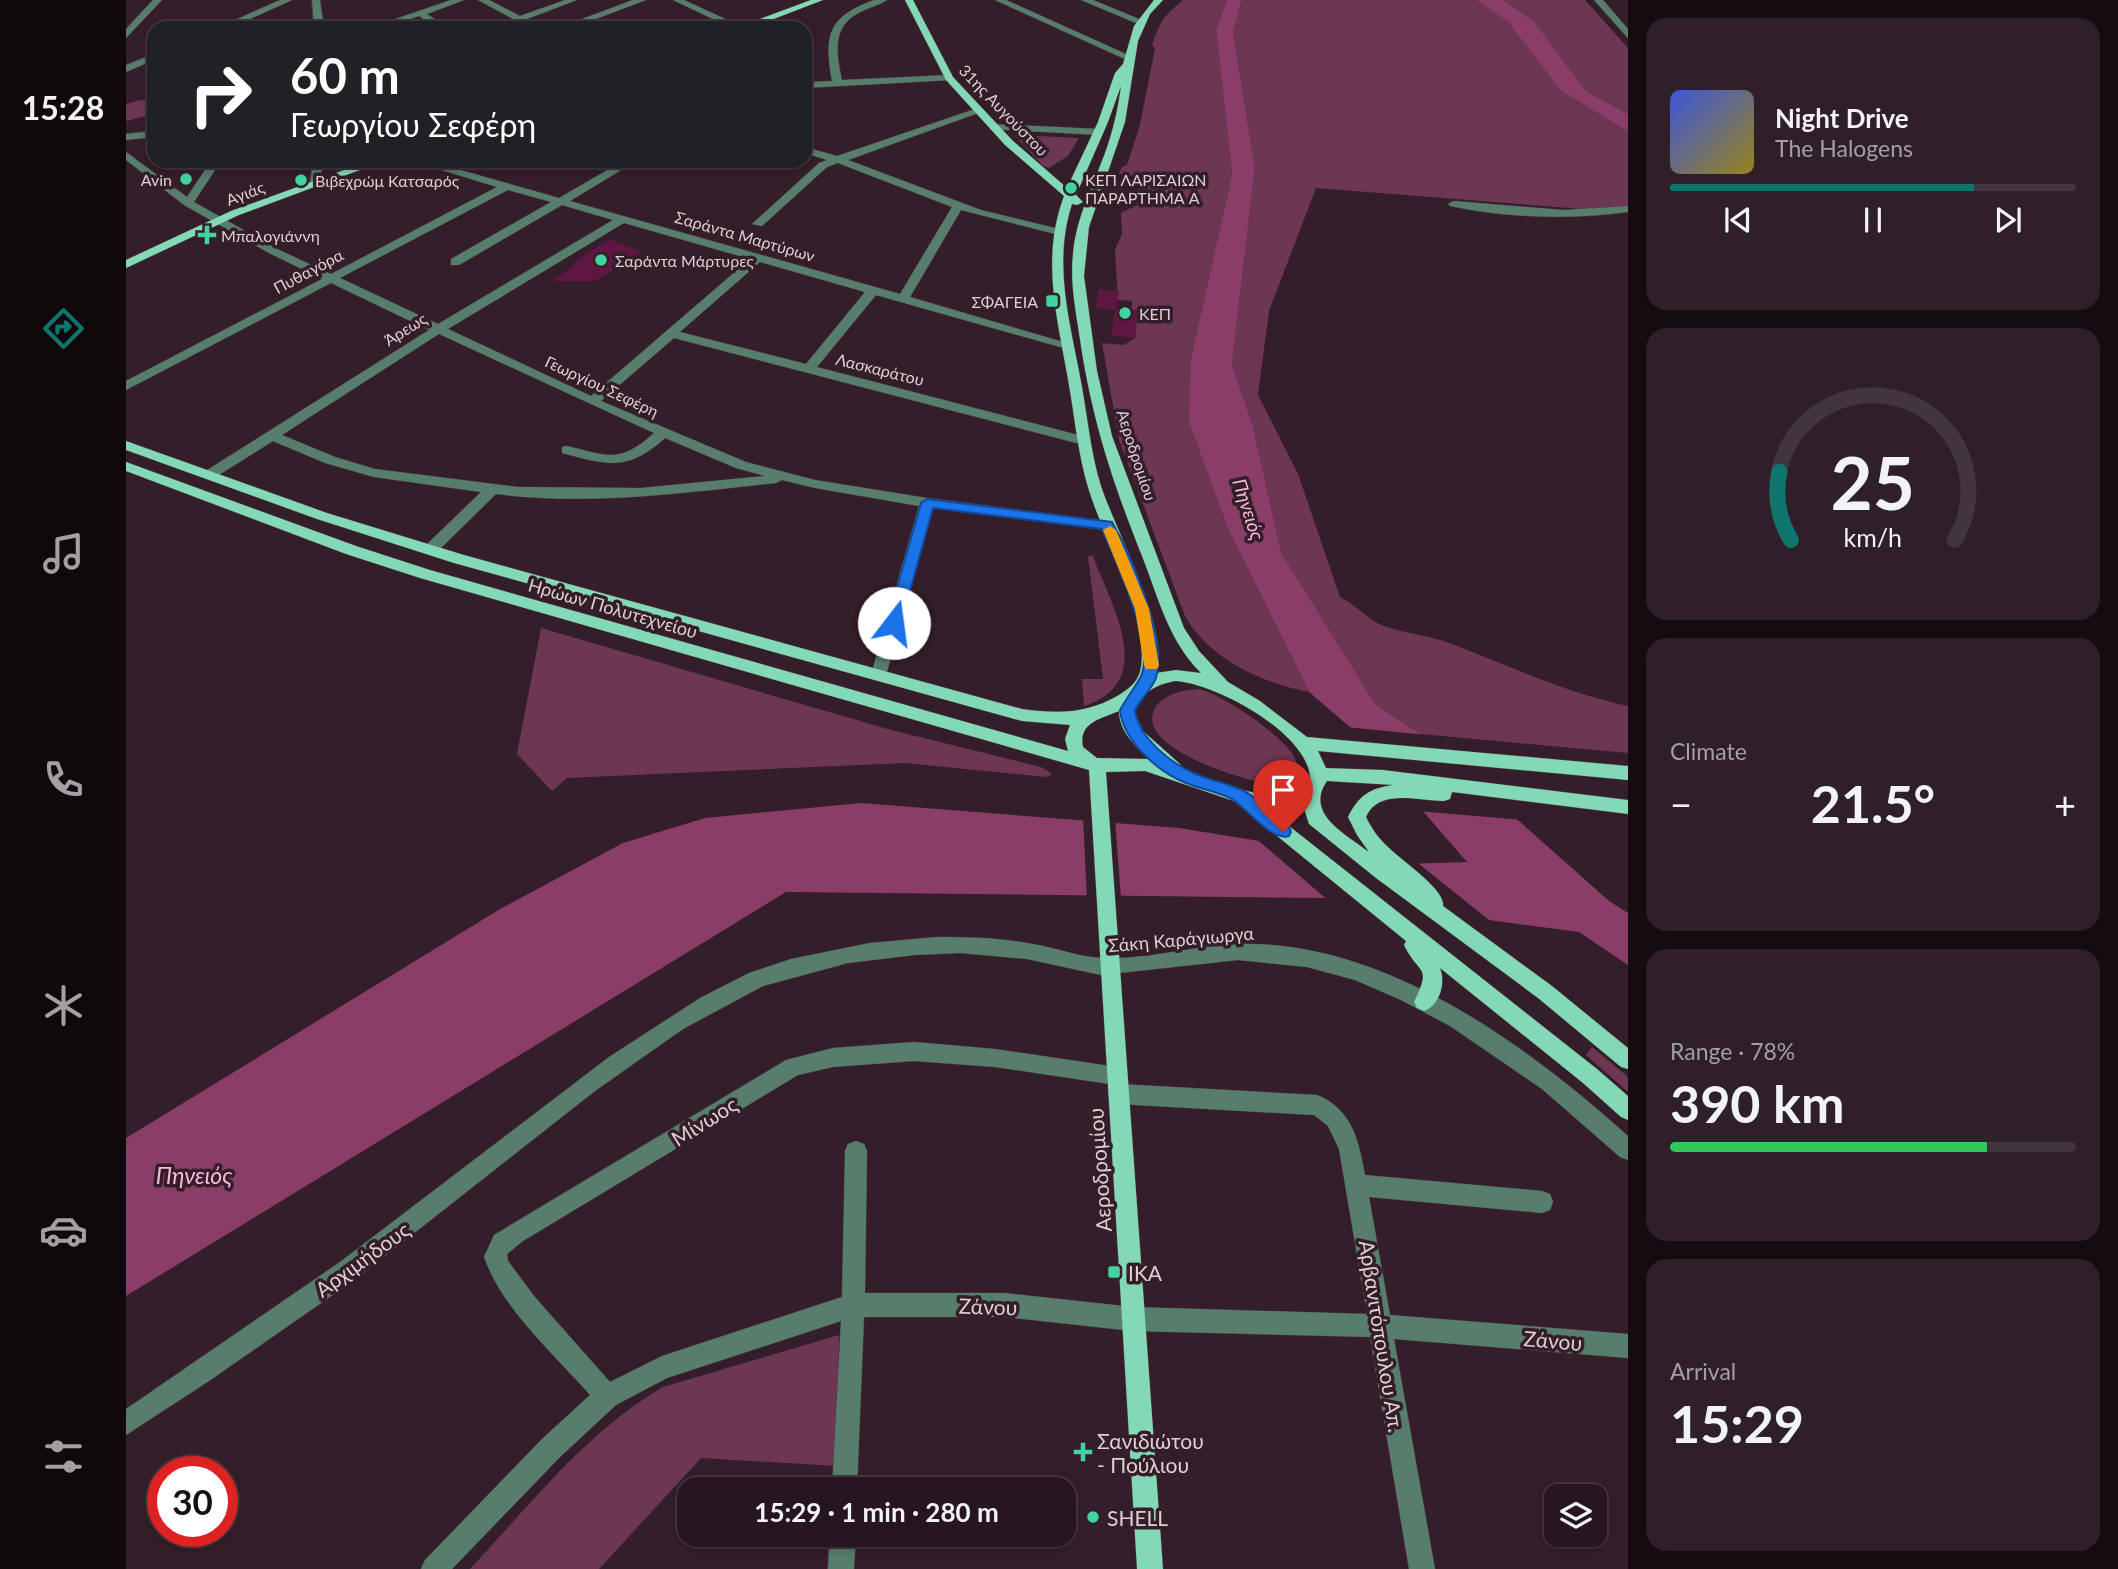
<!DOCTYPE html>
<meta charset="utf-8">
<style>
body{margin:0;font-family:Lato,sans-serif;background:#2f1f28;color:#f1f3f6;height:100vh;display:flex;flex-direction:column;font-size:26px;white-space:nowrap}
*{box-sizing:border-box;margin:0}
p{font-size:23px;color:#a49fa4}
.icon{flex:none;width:38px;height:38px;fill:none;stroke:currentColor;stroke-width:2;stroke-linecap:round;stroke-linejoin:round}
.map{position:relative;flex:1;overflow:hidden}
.drawer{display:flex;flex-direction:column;gap:18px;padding:18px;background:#150c11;width:490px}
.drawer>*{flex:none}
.top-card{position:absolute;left:21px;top:21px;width:665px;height:147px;border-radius:21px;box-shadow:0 4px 10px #0003,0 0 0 2px #43353d;background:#202124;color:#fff;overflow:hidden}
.controls{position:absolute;left:1418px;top:1484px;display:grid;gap:14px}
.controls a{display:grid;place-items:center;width:63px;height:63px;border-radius:14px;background:#27161f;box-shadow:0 4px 10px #0003,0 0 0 2px #43353d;font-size:35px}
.speed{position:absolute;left:21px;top:1456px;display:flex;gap:14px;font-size:35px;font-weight:700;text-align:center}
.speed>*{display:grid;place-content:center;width:91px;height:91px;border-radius:50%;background:#27161f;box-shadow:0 4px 10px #0003,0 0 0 2px #43353d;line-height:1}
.speed .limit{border:10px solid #d22;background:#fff;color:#111}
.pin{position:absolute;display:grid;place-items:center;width:60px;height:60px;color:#fff;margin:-72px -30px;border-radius:50% 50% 50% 0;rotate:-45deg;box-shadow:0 0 7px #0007}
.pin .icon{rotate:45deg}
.me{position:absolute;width:77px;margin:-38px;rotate:15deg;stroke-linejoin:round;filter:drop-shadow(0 0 5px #0008)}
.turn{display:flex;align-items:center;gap:24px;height:147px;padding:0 28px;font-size:32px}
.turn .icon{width:91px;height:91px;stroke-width:2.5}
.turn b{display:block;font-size:49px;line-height:60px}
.big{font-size:52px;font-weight:700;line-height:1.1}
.drawer .tile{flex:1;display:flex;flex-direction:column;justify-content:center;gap:10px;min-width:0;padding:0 24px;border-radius:21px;background:#2f1f28}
.drawer .dial{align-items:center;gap:0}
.dial svg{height:182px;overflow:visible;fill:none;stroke:#43353d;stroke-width:7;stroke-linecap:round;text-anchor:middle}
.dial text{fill:#f1f3f6;stroke:none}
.song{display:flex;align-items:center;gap:21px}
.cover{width:84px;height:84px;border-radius:10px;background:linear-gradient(135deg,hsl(230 70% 55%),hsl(50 70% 35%))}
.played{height:7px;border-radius:4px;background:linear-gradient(90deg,#0f766e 75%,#43353d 75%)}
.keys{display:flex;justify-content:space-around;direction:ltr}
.heat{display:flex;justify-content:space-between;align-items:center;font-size:38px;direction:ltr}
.charge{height:10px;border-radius:5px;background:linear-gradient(90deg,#34c759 78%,#43353d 0)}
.trip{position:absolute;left:551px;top:1477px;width:399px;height:70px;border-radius:21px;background:#27161f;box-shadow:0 4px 10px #0003,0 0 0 2px #43353d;font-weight:700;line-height:70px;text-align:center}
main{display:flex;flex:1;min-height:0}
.dock{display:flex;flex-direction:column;width:126px;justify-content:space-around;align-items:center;background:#10090c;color:#a49fa4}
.dock .icon{width:49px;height:49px}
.dock .on{color:#0f766e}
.dock b{font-size:32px;color:#f1f3f6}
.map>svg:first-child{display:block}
</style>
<main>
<nav class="dock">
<b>15:28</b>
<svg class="icon on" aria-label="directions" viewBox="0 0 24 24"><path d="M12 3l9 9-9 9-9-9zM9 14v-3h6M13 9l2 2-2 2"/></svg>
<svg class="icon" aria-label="music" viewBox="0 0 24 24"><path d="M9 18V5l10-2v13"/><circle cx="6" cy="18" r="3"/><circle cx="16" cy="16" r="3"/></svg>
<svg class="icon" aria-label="phone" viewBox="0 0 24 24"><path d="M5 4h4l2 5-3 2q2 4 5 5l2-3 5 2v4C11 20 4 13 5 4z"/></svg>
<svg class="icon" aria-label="climate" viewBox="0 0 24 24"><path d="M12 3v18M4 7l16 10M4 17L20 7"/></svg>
<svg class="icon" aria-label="car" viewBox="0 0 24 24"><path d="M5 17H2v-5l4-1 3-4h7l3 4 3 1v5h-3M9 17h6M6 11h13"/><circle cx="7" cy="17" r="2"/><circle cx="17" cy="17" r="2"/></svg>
<svg class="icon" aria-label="filters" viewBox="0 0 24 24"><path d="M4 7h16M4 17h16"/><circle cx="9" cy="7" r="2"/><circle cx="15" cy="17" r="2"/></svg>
</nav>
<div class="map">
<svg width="1502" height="1569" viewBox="0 0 1502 1569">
<rect width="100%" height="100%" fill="#341e29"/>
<g fill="#6d3754">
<path d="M 1057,0 L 1101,0 L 1090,30 L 1106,174 L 1065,358 L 1104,533 L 1183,692 C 1136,683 1083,659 1059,616 L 993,440 L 976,343 L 998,345 L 1009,338 L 1012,311 L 1006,310 L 1006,301 L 992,300 L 989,250 L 996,234 L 995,213 L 1011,205 L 1014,177 L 993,174 L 996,167 L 1001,165 L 1014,125 L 1029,48 L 1026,46 C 1033,22 1038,16 1057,0 Z"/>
<path d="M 1116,0 L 1350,0 L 1382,22 L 1434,90 L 1502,132 L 1502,209 L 1481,211 L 1190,188 L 1143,311 L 1132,395 L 1172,474 L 1214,597 C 1230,604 1240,619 1258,626 C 1278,633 1300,635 1320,642 C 1380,664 1439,693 1502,706 L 1502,753 L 1295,734 L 1250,705 L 1155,552 L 1127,426 L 1106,365 L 1129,168 L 1107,32 Z"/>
<path d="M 1377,0 L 1459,0 L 1502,48 L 1502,114 L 1459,90 L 1408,21 Z"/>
<path d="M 15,100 L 28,100 L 28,114 L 0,121 L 0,104 Z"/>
<path d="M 888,135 L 953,138 L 942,156 L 923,168 L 917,166 Z"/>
<path d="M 962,556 L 967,556 C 985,606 1033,682 958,706 L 956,679 L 977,679 Z"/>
<path d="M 415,628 L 765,730 L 915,767 L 926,774 L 921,777 L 779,763 L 441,778 L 426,791 L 391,754 Z"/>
<path d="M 1072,689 C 1095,693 1163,739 1170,761 L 1165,777 C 1158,781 1152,783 1144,783 C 1118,782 998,744 1032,704 C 1042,693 1057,690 1072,689 Z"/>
<path d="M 1466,1047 L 1502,1077 L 1502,1092 L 1460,1055 Z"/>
<path d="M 713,1335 L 711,1466 L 575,1458 L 473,1569 L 344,1569 C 404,1505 460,1432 537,1387 Z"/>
</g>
<g fill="#893d67">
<path d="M 1101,0 L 1116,0 L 1107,32 L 1129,168 L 1106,365 L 1127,426 L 1155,552 L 1250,705 L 1295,734 L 1483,901 L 1502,913 L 1502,965 L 1453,932 L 1199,898 L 660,892 L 0,1296 L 0,1138 L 374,909 L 497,843 L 579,818 L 735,803 L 1053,828 L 1276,864 L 1341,862 L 1225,728 L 1183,692 L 1104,533 L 1063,422 L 1065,358 L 1106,174 L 1090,30 Z"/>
<path d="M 1350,0 L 1377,0 L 1408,21 L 1459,90 L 1502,114 L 1502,132 L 1434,90 L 1382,22 Z"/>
</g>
<g fill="#341e29">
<path d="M 1219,727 L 1301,735 L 1397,820 L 1292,811 Z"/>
<path d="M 957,817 L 989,819 L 995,899 L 961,899 Z"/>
<path d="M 1127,836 L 1288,860 L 1368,924 L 1204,902 Z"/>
</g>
<g fill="#5f1642">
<path d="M 484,239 L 517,252 L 470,281 L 427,281 L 451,262 L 449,261 Z"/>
<path d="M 972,289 L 993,291 L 991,308 L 1012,310 L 1009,338 L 985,336 L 989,310 L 970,308 Z"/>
</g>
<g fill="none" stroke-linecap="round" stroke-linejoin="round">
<g stroke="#4f3a45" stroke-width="1">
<g id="minor">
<path d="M 27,0 L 36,0 L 0,38 L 0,29 Z"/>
<path d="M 154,0 L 166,0 L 104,28 L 91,28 Z"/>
<path d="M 186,0 L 194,0 L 198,28 L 188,28 Z"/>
<path d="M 325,0 L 338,0 L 301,14 L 322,28 L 311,28 L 293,16 L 257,28 L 243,28 Z"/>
<path d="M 352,0 L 363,0 L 394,16 L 439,0 L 451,0 L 401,19 L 416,28 L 404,28 Z"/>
<path d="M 507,0 L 520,0 L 446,28 L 432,28 Z"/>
<path d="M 547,0 L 558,0 L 619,28 L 606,28 Z"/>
<path d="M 748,0 L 761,0 C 752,6 740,8 731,14 C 705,28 711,56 716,80 L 823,75 L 826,76 L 826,80 L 679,88 L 679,82 L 706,81 C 698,34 702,17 748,0 Z"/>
<path d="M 869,0 L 880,0 L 1009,58 L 1001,60 Z"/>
<path d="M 955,0 L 967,0 L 1018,21 L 1010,23 Z"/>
<path d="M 1468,0 L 1477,0 L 1502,29 L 1502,38 Z"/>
<path d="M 28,54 L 28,60 L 0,72 L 0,65 Z"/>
<path d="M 849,109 L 858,111 L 722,160 L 855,210 L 937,230 L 937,234 L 933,235 L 835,210 L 784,297 L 944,344 L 938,348 L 934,347 L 750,295 L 691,367 L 960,437 L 960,443 L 950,443 L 548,338 L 475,401 L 620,462 L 689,480 L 801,498 L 986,522 L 988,525 L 986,528 L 981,530 L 807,508 L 759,679 L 747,679 L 745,675 L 793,506 L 689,488 L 656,480 L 650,483 C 557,493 463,506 370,494 L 309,554 L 304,555 L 297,550 L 299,546 L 355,492 L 248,477 L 199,463 L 147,441 L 88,478 L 78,478 L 78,472 L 303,330 L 205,283 L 0,390 L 0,381 L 196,279 L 143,253 L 58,205 L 0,160 L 0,152 L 61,197 L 85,161 L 95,161 L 68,202 L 151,249 L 205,274 L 371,187 L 286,161 L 303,161 L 433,198 L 497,161 L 510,161 L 444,201 L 774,294 L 826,207 L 712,163 L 701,167 L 636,226 L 626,224 L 693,163 L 701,160 L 679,153 L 679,147 L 711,156 ZM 382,190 L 425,202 L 325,259 L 325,265 L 333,265 L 436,205 L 487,220 L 312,324 L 214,278 ZM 498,223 L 624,259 L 465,396 L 322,329 ZM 634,262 L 739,292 L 680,364 L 554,332 ZM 313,334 L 528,433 C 493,464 483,456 441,446 L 436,447 L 436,453 C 482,465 501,472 539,438 L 610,468 L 639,476 L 515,488 L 392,487 L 249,469 L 209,457 L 156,435 Z"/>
<path d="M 868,124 L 973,129 L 978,132 L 973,135 L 864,129 L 864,125 Z"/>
<path d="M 28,131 L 28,137 L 0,140 L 0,134 Z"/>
<path d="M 187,161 L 197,161 L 194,184 L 189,187 L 184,184 Z"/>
<path d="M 580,161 L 592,161 L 581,168 L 576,165 Z"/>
<path d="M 1328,201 L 1437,210 L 1502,206 L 1502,212 C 1446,220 1379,218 1324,206 L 1322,204 Z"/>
<path d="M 811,937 C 845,937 879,938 912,945 C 934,949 956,958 979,958 C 1029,960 1077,942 1127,944 C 1266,947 1402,1046 1502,1136 L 1502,1160 L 1494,1157 L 1416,1089 L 1324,1026 L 1275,1000 L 1229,980 L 1181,967 L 1112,960 L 975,975 L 901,959 L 834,953 L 789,955 L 722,963 L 637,986 L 557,1029 L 469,1091 L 231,1278 L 83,1381 L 0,1435 L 0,1409 L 214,1262 L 483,1057 L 574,998 L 623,973 L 665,959 L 744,943 Z"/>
<path d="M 788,1042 L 869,1049 L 991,1067 L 998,1069 L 1001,1076 L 998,1083 L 994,1084 L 1191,1095 C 1226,1109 1233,1141 1239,1175 L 1416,1191 L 1424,1194 L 1427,1202 L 1424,1210 L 1416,1213 L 1243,1197 L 1264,1315 L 1502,1334 L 1502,1358 L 1268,1339 L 1309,1569 L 1283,1569 L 1244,1337 L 1007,1331 L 878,1317 L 738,1317 L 731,1489 L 706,1489 L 715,1321 L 541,1378 L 490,1405 L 434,1457 L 326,1569 L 295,1569 L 299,1560 L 416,1439 L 464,1395 C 427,1353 377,1310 358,1257 L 368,1235 L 660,1060 L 707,1048 ZM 788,1061 L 869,1067 L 990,1085 L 985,1087 L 982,1094 L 985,1101 L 992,1104 L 1188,1115 L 1202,1126 L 1213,1149 L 1241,1314 L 1007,1307 L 878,1293 L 739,1293 L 741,1151 L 738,1144 L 730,1141 L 722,1144 L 719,1151 L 716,1297 L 536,1356 L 484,1382 L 408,1296 L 382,1261 L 381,1254 L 397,1241 L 672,1075 L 707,1067 Z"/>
<path d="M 704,1535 L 730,1535 L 728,1569 L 702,1569 Z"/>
</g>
</g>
<g stroke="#4f3a45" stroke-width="1">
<g id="major">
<path d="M 685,0 L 697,0 L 624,28 L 610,28 Z"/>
<path d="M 779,0 L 787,0 L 827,77 L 887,141 L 941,188 L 972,122 L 989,73 L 997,64 L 1008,26 L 1028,0 L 1037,0 L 1024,14 L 1012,41 L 999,122 L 963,227 L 958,276 L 971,371 L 986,436 L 1058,628 L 1073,651 L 1102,682 L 1134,701 L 1181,737 L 1502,766 L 1502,780 L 1192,751 L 1200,768 L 1257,770 L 1502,800 L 1502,814 L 1326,792 L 1324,799 L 1318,801 C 1292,801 1253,788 1240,817 C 1246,829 1253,839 1263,848 C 1275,860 1320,890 1317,906 L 1426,986 L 1502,1048 L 1502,1069 L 1495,1067 L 1412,998 L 1250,878 L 1183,824 L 1176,802 L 1159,807 L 1139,807 L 1471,1069 L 1502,1096 L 1502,1120 L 1495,1117 L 1457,1083 L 1314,968 C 1320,983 1314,1005 1298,1011 L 1291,1008 L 1288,1002 C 1306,964 1294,977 1278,945 L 1280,941 L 1108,801 L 1019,771 L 980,772 L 1037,1569 L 1011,1569 L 963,770 L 294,578 L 220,554 L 0,471 L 0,462 L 230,546 L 304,570 L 942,751 L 939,739 L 944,725 L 896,721 L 328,563 L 191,519 L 0,450 L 0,441 L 201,513 L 338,555 L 896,709 C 932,714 961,714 993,695 C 1004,688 1013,681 1015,667 C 1022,621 984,548 968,505 C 953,466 950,426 943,385 C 932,320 914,261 938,196 L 879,145 L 820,80 ZM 995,86 C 992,109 987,131 979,153 C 967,186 950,218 947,254 C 944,280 949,307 953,333 C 965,417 985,478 1016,556 C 1033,599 1042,640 1075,673 L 1050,670 L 1030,673 C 1045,633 989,529 975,486 C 965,454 962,421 956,387 C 945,325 926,266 946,204 L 951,205 L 957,202 L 950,195 L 982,122 ZM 1050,681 C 1091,684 1181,733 1184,777 C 1181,781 1177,786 1173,789 C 1146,806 1083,780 1056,770 L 1054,764 L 1017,731 L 1009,713 C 1014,692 1031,684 1050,681 ZM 993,711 C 993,731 1009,746 1023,759 L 971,758 L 957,747 C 952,722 975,719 993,711 ZM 1201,781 L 1268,785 C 1244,788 1233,795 1222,817 L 1231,835 L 1243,852 C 1220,834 1178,814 1201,781 Z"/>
<path d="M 243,161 L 258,161 L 113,215 L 0,268 L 0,260 L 105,211 Z"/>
</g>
</g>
<use href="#minor" fill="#577e6d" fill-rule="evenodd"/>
<use href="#major" fill="#83d8b5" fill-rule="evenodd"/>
</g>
<path fill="#1a73e8" stroke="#114b97" stroke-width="2" d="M 801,499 L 986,522 C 1005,555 1041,641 1030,678 C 1027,687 1014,700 1009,710 C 1012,737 1045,764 1070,774 C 1085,781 1101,783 1116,790 C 1133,798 1148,815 1163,827 L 1165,832 L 1163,836 C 1146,842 1121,808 1106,799 C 1092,792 1075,789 1060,783 C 1032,772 997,741 994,710 C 1000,699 1008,689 1014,678 C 1031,649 989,559 976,529 L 807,508 L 775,623 L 768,628 L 763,627 L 761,623 L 795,503 Z"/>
<path fill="#f59e0b" d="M 984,526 L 990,530 L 1023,609 L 1033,665 L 1031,669 L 1020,669 L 1018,665 L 1009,609 L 977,530 Z"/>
<g fill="#41d4a1" stroke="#341e29" stroke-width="2.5">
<circle cx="60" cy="179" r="7"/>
<circle cx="175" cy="180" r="7"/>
<circle cx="945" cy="188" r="7"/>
<path d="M77.5 224.5h7v7h7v7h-7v7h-7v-7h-7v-7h7z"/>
<circle cx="475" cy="260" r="7"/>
<rect x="919" y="294" width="14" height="14" rx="3.5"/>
<circle cx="999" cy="313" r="7"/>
<rect x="981" y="1265" width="14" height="14" rx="3.5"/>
<path d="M953.5 1441.5h7v7h7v7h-7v7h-7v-7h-7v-7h7z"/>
<circle cx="967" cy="1517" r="7"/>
</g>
<g text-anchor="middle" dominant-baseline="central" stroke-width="7" stroke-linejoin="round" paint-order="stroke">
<g font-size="16" fill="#dfcfd6" stroke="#341e29">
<text transform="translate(878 110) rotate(46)">31ης Αυγούστου</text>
<text transform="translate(119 193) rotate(-21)">Αγιάς</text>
<text transform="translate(619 236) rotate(16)">Σαράντα Μαρτύρων</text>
<text transform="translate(182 271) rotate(-28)">Πυθαγόρα</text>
<text transform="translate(279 329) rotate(-32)">Άρεως</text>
<text transform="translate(754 369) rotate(14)">Λασκαράτου</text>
<text transform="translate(476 386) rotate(25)">Γεωργίου Σεφέρη</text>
<text transform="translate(1011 455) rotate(72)">Αεροδρομίου</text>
</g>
<g font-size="16" fill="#dfcfd6" stroke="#341e29" text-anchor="start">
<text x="46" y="179" text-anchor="end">Avin</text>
<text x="959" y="179">ΚΕΠ ΛΑΡΙΣΑΙΩΝ<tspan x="959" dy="18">ΠΑΡΑΡΤΗΜΑ A</tspan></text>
<text x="189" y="180">Βιβεχρώμ Κατσαρός</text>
<text x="95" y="235">Μπαλογιάννη</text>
<text x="489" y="260">Σαράντα Μάρτυρες</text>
<text x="912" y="301" text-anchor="end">ΣΦΑΓΕΙΑ</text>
<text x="1013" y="313">ΚΕΠ</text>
</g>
<g font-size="18" fill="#dfcfd6" stroke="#341e29">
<text transform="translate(487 608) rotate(16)">Ηρώων Πολυτεχνείου</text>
<text transform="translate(1055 939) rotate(-5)">Σάκη Καράγιωργα</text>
</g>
<g font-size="19" font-style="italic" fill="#fcbadb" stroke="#341e29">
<text transform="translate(1123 509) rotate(72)">Πηνειός</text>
</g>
<g font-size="21" fill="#dfcfd6" stroke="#341e29">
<text transform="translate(578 1121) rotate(-32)">Μίνωος</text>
<text transform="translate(973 1170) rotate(-94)">Αεροδρομίου</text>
<text transform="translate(236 1259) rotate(-36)">Αρχιμήδους</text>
<text transform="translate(862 1306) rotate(2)">Ζάνου</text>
<text transform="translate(1256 1336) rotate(81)">Αρβανιτόπουλου Απ.</text>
<text transform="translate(1427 1340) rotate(5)">Ζάνου</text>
</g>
<g font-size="21" fill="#dfcfd6" stroke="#341e29" text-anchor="start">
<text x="1002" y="1272">ΙΚΑ</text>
<text x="971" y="1440">Σανιδιώτου<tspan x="971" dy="24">- Πούλιου</tspan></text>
<text x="981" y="1517">SHELL</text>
</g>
<g font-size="23" font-style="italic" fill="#fcbadb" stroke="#341e29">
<text x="68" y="1175">Πηνειός</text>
</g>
</g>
</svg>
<div class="controls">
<a><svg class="icon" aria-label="layers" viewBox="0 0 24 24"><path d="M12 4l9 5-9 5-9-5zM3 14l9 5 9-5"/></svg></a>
</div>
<div class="speed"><div class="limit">30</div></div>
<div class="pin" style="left:1157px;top:832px;background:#d93025"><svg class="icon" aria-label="arrive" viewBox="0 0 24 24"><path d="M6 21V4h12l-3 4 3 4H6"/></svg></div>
<svg class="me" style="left:768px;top:623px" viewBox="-20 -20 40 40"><circle r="19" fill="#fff"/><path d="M0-13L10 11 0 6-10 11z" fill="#1a73e8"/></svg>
<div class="trip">15:29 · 1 min · 280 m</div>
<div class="top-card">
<div class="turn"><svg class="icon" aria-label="right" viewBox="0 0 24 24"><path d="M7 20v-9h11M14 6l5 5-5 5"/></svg><div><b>60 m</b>Γεωργίου Σεφέρη</div></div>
</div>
</div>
<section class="drawer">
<div class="tile">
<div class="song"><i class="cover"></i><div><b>Night Drive</b><p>The Halogens</p></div></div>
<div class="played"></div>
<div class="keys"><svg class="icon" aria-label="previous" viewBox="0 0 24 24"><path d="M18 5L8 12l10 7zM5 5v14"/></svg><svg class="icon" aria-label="pause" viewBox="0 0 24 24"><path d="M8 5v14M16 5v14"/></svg><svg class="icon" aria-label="next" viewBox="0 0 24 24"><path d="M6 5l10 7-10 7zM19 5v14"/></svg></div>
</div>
<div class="tile dial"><svg viewBox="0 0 100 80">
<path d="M14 69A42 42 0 1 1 86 69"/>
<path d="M14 69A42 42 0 0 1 9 39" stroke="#0f766e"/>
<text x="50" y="56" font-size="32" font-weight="700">25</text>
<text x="50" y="72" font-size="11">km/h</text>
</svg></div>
<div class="tile"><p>Climate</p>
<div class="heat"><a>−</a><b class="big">21.5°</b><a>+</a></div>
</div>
<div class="tile"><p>Range · 78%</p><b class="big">390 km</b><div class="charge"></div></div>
<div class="tile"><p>Arrival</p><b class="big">15:29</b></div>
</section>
</main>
